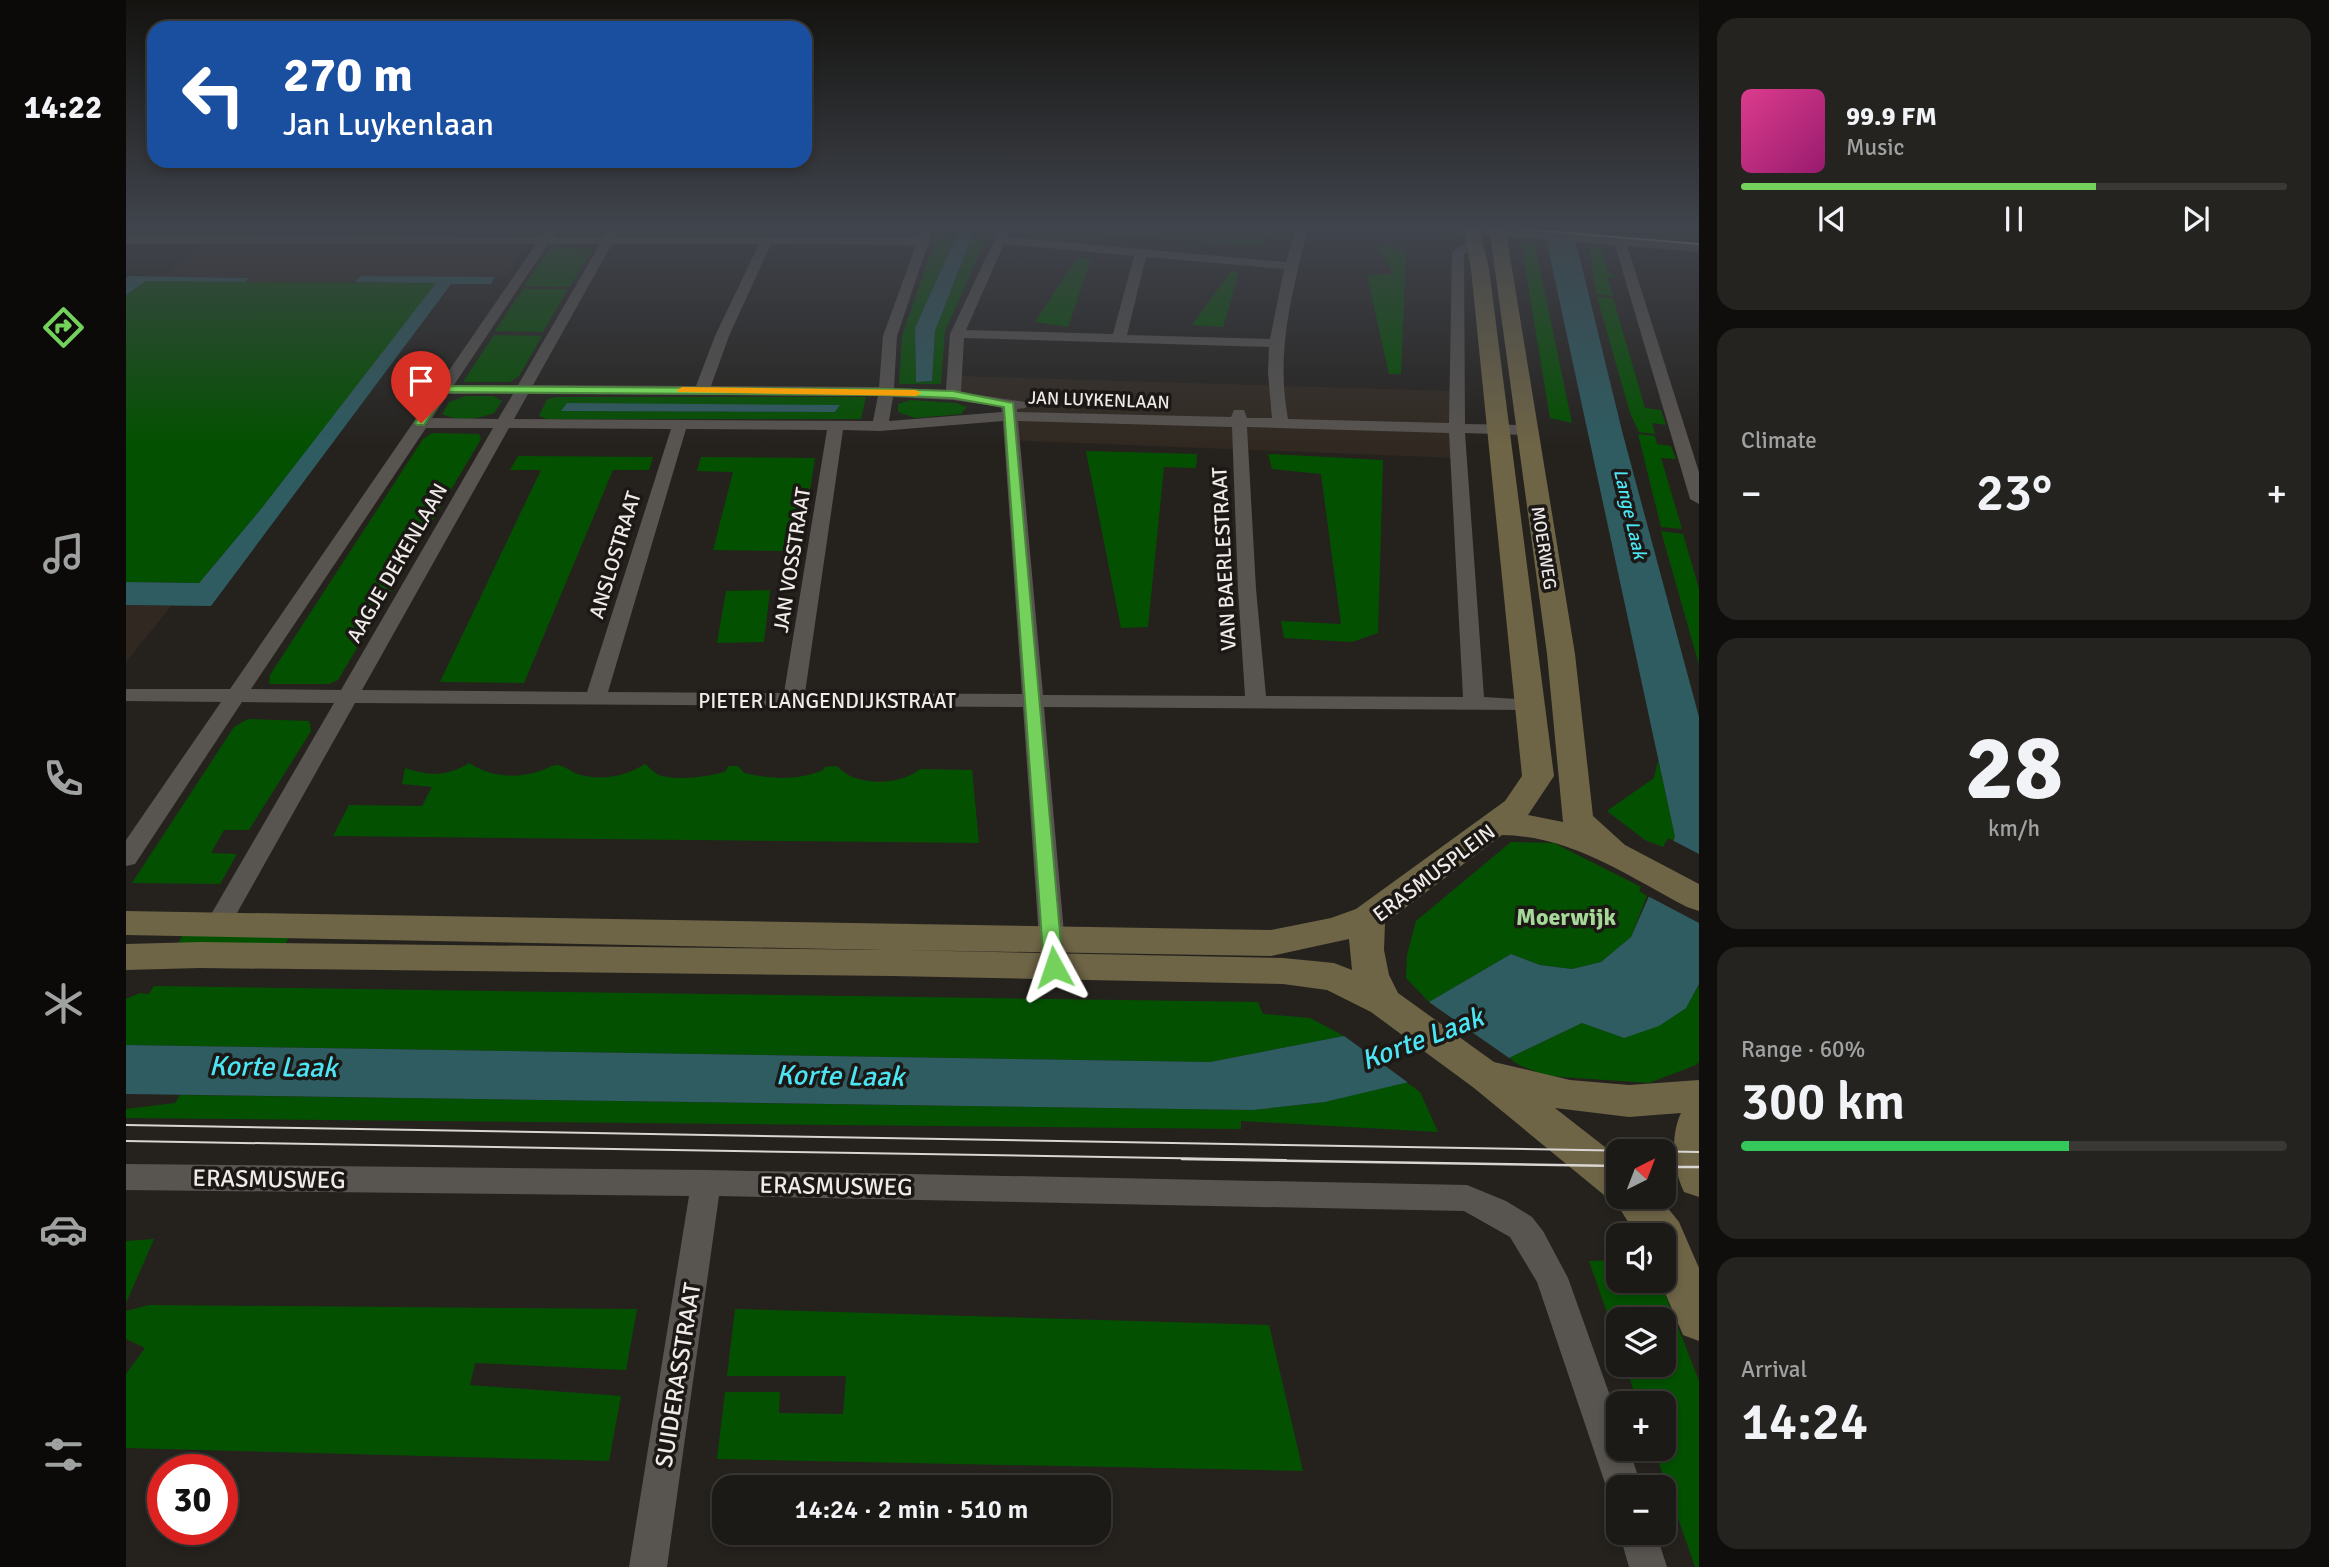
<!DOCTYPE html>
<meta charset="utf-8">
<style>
body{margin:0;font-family:Signika,sans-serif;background:#25231f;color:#f1f3f6;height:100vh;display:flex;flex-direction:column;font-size:26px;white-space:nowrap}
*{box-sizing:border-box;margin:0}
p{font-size:23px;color:#a0a1a1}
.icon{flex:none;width:38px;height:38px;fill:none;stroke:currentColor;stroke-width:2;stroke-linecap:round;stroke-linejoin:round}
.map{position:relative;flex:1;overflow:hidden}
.side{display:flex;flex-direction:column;gap:18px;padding:18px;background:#0f0e0c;width:630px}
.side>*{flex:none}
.banner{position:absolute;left:21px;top:21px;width:665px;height:147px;border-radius:21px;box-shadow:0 4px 10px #0003,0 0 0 2px #3a3835;background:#1a4fa0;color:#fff;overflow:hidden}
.needle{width:46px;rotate:42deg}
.fabs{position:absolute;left:1480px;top:1139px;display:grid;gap:14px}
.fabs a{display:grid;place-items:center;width:70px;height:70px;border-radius:14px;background:#1c1a16;box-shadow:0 4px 10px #0003,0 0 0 2px #3a3835;font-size:35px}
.speed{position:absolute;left:21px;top:1454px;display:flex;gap:14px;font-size:35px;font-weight:700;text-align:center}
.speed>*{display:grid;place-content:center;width:91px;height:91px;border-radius:50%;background:#1c1a16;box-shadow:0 4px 10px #0003,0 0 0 2px #3a3835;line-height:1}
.speed .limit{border:10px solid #d22;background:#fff;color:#111}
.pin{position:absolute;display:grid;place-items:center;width:60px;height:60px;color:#fff;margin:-72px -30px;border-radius:50% 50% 50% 0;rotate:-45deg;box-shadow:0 0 7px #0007}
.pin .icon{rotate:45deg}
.me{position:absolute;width:77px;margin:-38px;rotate:355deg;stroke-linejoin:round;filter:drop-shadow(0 0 5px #0008)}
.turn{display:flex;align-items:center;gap:24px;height:147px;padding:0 21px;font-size:32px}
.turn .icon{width:91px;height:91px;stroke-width:2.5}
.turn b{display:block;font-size:49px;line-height:60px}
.big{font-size:52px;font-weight:600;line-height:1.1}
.side .widget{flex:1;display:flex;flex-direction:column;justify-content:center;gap:10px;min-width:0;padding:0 24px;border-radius:21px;background:#25231f}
.side .dial{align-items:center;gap:0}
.dial b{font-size:91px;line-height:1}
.song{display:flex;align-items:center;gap:21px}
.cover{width:84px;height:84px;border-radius:10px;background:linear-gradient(135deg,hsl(330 70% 55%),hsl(320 70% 35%))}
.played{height:7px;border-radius:4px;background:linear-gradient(90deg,#74d25c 65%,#3a3835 65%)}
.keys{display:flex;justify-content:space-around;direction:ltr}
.heat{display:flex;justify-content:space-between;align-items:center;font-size:38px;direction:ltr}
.charge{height:10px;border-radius:5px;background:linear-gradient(90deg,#34c759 60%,#3a3835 0)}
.trip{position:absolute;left:586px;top:1475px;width:399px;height:70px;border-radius:21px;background:#1c1a16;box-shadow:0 4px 10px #0003,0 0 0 2px #3a3835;font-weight:600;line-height:70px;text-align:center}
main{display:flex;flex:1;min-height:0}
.tab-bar{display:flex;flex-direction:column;width:126px;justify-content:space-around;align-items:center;background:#0b0a09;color:#a0a1a1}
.tab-bar .icon{width:49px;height:49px}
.tab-bar .active{color:#74d25c}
.tab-bar b{font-size:32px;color:#f1f3f6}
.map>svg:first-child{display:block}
</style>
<main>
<nav class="tab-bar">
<b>14:22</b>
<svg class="icon active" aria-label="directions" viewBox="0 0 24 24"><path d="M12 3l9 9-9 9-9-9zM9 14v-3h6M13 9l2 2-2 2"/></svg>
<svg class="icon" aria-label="music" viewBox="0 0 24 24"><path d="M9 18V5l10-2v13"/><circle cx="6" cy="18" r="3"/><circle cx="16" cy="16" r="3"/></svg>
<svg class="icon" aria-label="phone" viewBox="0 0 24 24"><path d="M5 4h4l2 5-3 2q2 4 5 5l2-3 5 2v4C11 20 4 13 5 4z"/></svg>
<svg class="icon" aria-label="climate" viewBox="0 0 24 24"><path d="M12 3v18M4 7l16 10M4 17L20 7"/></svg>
<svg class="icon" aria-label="car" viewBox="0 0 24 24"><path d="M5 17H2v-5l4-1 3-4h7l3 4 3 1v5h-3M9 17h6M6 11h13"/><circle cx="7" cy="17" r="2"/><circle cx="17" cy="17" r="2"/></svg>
<svg class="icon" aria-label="filters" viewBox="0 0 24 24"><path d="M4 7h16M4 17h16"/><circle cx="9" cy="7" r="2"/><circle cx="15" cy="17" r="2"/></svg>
</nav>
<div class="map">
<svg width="1573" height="1567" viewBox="0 0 1573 1567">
<rect width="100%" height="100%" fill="#25221e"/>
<g fill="#312921">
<path d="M 82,240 L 405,240 L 378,278 L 238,276 L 229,282 L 118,282 L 122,278 L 39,276 Z"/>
<path d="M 831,376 L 1328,391 L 1331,458 L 878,440 L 875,402 L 830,394 Z"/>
<path d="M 0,605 L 45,606 L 0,662 Z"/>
</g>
<g fill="#035100" fill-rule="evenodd">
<path d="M 814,226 L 835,226 L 789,328 L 790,382 L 806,381 L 809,331 L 850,226 L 866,226 L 819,331 L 815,384 L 773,384 L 776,336 Z"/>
<path d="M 941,226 L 1028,228 L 1033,232 L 1031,234 L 1037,236 L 1134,238 L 1140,246 L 943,230 Z"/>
<path d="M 1027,226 L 1073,226 L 1148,232 L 1148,234 L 1051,233 L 1039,226 Z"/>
<path d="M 1408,241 L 1446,423 L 1424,418 L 1395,243 Z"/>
<path d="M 1251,246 L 1270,247 L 1272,251 L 1280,252 L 1275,374 L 1263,374 L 1241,275 L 1268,274 Z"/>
<path d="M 1463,246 L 1476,249 L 1482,272 L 1492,278 L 1481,277 L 1487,296 L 1470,294 Z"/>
<path d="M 425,247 L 467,249 L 444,287 L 398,286 Z"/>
<path d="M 951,258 L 965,259 L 942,327 L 909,322 Z"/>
<path d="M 1105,271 L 1113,272 L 1097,327 L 1066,325 Z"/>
<path d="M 20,281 L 311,283 L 135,509 L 73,583 L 0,582 L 0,295 Z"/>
<path d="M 397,289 L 442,289 L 417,332 L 369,331 Z"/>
<path d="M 1471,297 L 1487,298 L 1519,408 L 1535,410 L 1540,425 L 1526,423 L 1529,434 L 1513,432 L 1504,413 Z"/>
<path d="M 368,335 L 416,336 L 393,376 L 384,382 L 337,382 Z"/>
<path d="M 340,396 L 367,396 L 376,401 L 368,413 C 352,419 332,422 316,414 L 323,402 Z"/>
<path d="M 431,397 L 740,397 L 735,419 L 421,419 L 413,416 L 421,399 ZM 713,406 L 709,412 L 436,411 Z"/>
<path d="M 784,400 L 830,403 L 841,407 L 835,414 L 789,418 L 772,412 L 772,404 Z"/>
<path d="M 306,433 L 353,434 L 355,439 L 212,680 L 203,684 L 143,684 L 144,675 L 297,439 Z"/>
<path d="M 1512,434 L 1529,436 L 1531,444 L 1545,446 L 1550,459 L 1535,458 L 1556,529 L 1535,527 Z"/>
<path d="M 960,451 L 1071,454 L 1070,468 L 1038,467 L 1022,627 L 995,628 Z"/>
<path d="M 1142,454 L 1257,460 L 1252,633 L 1226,642 L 1158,638 L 1155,621 L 1215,624 L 1195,474 L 1146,469 Z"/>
<path d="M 392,456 L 527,457 L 523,470 L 487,470 L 398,683 L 314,682 L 415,470 L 384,470 Z"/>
<path d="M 575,457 L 689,458 L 682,503 L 666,503 L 665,507 L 682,507 L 674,558 L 663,558 L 663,551 L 587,550 L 607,472 L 571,471 Z"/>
<path d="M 1535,531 L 1557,534 L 1573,589 L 1573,665 Z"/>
<path d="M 644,590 L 638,642 L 591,643 L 600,591 Z"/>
<path d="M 122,719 L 183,721 L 185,731 L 123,830 L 98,830 L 85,853 L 111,854 L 94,884 L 6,883 L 108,727 Z"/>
<path d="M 1532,760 L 1549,837 L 1547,841 L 1542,838 L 1537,847 L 1519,840 L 1481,811 L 1528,778 Z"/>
<path d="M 343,763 C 363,776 387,779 411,772 C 416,771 426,765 431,765 C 437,765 446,772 451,774 C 475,781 499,777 519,764 C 523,767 528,773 533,775 C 548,781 585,777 600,771 L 602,766 L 612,766 L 618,773 C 644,779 672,781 697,770 L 699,767 L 711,766 C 728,787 774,786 794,769 L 846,770 L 853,843 L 207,836 L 223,805 L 296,806 L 306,787 L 276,784 L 279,768 C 302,776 321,777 343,763 Z"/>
<path d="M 1385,842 L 1428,843 L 1515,887 L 1513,891 L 1521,896 L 1505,937 L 1475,962 L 1446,969 L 1414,965 L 1385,954 L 1303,1002 L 1280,978 L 1281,955 L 1290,921 Z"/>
<path d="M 61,928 L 163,937 L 159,945 L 48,950 Z"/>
<path d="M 1573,984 L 1573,1062 L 1570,1065 L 1523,1083 L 1422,1076 L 1393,1065 L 1383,1058 L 1456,1023 L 1498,1038 L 1560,1008 Z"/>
<path d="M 28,986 L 1132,1002 L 1137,1014 L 1184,1018 L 1218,1036 L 1084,1062 L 0,1045 L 0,999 L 14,993 L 23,994 Z"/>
<path d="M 1280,1082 L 1294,1092 L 1312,1132 L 1115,1121 L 1115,1129 L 0,1118 L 0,1109 L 49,1103 L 54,1095 L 1127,1110 L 1199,1102 Z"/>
<path d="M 28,1239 L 0,1303 L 0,1241 Z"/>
<path d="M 1493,1260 L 1493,1281 L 1534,1281 L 1573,1381 L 1573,1567 L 1569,1567 L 1528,1449 L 1538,1449 L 1538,1404 L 1512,1403 L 1499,1365 L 1538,1365 L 1538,1320 L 1493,1320 L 1493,1347 L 1463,1261 Z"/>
<path d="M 23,1305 L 511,1309 L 500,1370 L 349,1363 L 344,1385 L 495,1396 L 483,1461 L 0,1448 L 0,1374 L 19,1348 L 0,1339 L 0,1311 Z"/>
<path d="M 609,1309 L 1143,1325 L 1177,1471 L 591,1459 L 599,1392 L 654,1392 L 653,1413 L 717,1414 L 720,1376 L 601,1376 Z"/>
</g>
<g fill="#2e5c61">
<path d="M 835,226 L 850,226 L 809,331 L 806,381 L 790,382 L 789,328 Z"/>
<path d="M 1446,226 L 1496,431 L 1573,717 L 1573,984 L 1560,1008 L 1533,1026 L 1498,1038 L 1456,1023 L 1383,1058 L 1199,1102 L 1127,1110 L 0,1094 L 0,1045 L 1084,1062 L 1218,1036 L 1303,1002 L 1385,954 L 1414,965 L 1446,969 L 1475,962 L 1505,937 L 1549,837 L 1421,243 Z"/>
<path d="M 3,276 L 123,278 L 118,282 L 20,281 L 0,295 L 0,278 Z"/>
<path d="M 235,276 L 369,277 L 365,284 L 325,284 L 85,606 L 0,605 L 0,582 L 73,583 L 135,509 L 310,283 L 229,282 Z"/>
<path d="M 441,403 L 714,405 L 709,412 L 435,411 Z"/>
</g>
<g fill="#25221e">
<path d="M 1544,839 L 1573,854 L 1573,923 L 1518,894 Z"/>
<path d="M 1300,1000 L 1386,1060 L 1284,1084 L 1214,1033 Z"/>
</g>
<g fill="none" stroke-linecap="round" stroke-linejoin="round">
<g fill="#585450" fill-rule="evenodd">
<path d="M 484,226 L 496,226 L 490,237 L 792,237 L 796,226 L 808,226 L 771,336 L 768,388 L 820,390 L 824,334 L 875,226 L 886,227 L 881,237 L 1160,262 L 1170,226 L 1182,226 C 1167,293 1149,348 1162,419 L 1323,423 L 1326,252 L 1343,241 L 1351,241 L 1351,247 L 1338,254 L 1339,424 L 1399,425 L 1407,430 L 1399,435 L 1339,433 L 1358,697 L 1410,700 L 1414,704 L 1410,708 L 1403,710 L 918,707 L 941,967 L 937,974 L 928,977 L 919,974 L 915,967 L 897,707 L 229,703 L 102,929 L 93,932 L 84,929 L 80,923 L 208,703 L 116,702 L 9,864 L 0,866 L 0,840 L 95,702 L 0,701 L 0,689 L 104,689 L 410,244 L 0,244 L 0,236 L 415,237 L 421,228 L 425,227 L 431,231 L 427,237 L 478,237 ZM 422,244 L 474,244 L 392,385 L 328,385 ZM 486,244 L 633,244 L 589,336 L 570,386 L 407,385 ZM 645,244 L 790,245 L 757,336 L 753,387 L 585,386 L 603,336 ZM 878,244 L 1008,256 L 987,334 L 840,330 ZM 1020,257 L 1158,269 L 1144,339 L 1001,335 ZM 838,338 L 1143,347 L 1142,373 L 1146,418 L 1121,418 L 1118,410 L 1108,410 L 1105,417 L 891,412 L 891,409 L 899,408 L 902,405 L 899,402 L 835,392 ZM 322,394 L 387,394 L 372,419 L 306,418 ZM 402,394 L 752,396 L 747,421 L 388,419 ZM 767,397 L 827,400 L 875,407 L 876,412 L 763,421 ZM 877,421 L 896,694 L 679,693 L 717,430 L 754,431 ZM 892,421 L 1106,427 L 1112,589 L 1119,696 L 917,695 ZM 1121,427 L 1323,433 L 1337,697 L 1140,696 L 1130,589 ZM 300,428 L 367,428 L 215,690 L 125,689 ZM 383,428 L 545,429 L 461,692 L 236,690 ZM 560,429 L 701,430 L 658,693 L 482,692 Z"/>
<path d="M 1494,238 L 1500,242 L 1573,472 L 1573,504 L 1564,499 L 1488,242 Z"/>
<path d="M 0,1164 L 580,1170 L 1341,1185 L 1380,1201 L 1406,1217 L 1417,1231 L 1442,1278 L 1493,1421 L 1493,1449 L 1503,1449 L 1516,1488 L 1493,1488 L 1493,1504 L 1485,1501 L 1411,1282 L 1384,1237 L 1338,1211 L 593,1196 L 541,1567 L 503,1567 L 563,1196 L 0,1190 Z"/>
<path d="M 1493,1532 L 1530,1533 L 1541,1567 L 1503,1567 Z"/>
</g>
<path fill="#585450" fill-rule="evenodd" d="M 1296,226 L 1352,226 L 1573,244 L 1573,252 L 1303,230 Z"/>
<path fill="#6e6446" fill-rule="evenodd" d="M 1337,226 L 1353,226 L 1363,269 L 1428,776 L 1402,815 L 1437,822 L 1421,654 L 1363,226 L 1379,226 L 1449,654 L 1467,816 L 1499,845 L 1573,884 L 1573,911 L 1561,907 C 1501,876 1446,836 1376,835 L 1259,923 L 1258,950 L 1263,975 L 1272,993 L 1368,1062 L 1444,1080 L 1503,1085 L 1573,1080 L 1573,1197 L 1558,1192 C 1547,1169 1544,1136 1555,1113 L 1503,1117 L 1429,1108 L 1493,1158 L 1493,1197 L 1533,1197 L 1553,1222 L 1573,1268 L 1573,1341 L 1557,1335 L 1534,1281 L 1538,1281 L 1538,1236 L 1511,1236 L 1487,1198 L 1478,1195 L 1348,1088 L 1245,1012 L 1201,990 L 1157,984 L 766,976 L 74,968 L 0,970 L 0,944 L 74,942 L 757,950 L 0,935 L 0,911 L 1145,930 L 1205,918 L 1230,909 L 1379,801 L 1396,776 L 1345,269 ZM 1223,939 L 1226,970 L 1208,963 L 1157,958 L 776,950 L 1145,956 Z"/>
<g stroke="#d9d6d3" stroke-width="2">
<path d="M 1358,226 L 1573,244"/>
<path d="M 0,1125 L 1573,1152"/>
<path d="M 0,1141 L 1160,1160"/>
</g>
<g stroke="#d9d6d3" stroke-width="2.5">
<path d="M 1056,1159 L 1493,1166"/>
<path d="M 1538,1167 L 1573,1167"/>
</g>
</g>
<linearGradient id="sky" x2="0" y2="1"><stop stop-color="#141310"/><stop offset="0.51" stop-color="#40444c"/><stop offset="1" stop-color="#40444c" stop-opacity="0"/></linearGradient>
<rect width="1573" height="445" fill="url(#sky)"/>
<path fill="#74d25c" stroke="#4b883c" stroke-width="2" d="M 317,386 L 760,389 L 827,391 L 887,403 L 937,967 L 934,972 L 921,972 L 918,967 L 878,407 L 827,398 L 760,395 L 321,392 L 298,425 L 291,425 L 289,423 L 314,387 Z"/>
<path fill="#f59e0b" d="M 556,387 L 790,390 L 795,393 L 790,396 L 552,392 L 551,390 Z"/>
<g text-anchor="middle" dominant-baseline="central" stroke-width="7" stroke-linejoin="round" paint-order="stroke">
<g font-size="18" fill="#eeebe9" stroke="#1c1815">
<text transform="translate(973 400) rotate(2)">JAN LUYKENLAAN</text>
<text transform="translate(1418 548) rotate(81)">MOERWEG</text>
</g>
<g font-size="19" font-style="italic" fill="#4be5f4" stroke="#1c1815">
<text transform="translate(1504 514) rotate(77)">Lange Laak</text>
</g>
<g font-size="21" fill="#eeebe9" stroke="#1c1815">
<text transform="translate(489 555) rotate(-73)">ANSLOSTRAAT</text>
<text transform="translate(1098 559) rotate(-93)">VAN BAERLESTRAAT</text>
<text transform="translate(666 560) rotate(-81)">JAN VOSSTRAAT</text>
<text transform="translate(271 563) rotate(-60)">AAGJE DEKENLAAN</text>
<text x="701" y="701">PIETER LANGENDIJKSTRAAT</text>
<text transform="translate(1308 873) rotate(-37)">ERASMUSPLEIN</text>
</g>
<g font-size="24" font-weight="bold" fill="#a6d89a" stroke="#1c1815">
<text x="1440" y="917">Moerwijk</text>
</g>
<g font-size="24" fill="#eeebe9" stroke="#1c1815">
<text transform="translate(143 1179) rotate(1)">ERASMUSWEG</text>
<text transform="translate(710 1186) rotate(1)">ERASMUSWEG</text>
<text transform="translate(552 1375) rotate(-81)">SUIDERASSTRAAT</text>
</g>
<g font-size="28" font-style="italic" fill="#4be5f4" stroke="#1c1815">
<text transform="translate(1296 1039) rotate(-21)">Korte Laak</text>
<text transform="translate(147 1067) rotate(1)">Korte Laak</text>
<text transform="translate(714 1076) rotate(1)">Korte Laak</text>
</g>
</g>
</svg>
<div class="fabs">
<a><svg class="needle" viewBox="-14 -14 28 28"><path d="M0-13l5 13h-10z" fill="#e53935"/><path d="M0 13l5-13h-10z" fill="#a0a1a1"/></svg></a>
<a><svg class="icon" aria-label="sound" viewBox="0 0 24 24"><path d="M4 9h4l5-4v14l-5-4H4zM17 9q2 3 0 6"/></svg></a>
<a><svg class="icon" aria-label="layers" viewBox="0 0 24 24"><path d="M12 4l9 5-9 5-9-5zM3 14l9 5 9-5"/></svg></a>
<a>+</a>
<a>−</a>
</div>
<div class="speed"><div class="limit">30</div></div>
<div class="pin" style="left:295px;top:423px;background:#d93025"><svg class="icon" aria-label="arrive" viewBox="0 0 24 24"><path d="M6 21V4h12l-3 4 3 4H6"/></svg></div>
<svg class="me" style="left:928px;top:967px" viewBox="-20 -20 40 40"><path d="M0-17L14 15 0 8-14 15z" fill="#74d25c" stroke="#fff" stroke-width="4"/></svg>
<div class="trip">14:24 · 2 min · 510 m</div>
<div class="banner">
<div class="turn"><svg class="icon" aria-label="left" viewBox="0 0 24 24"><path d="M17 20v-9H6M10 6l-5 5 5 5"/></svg><div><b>270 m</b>Jan Luykenlaan</div></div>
</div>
</div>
<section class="side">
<div class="widget">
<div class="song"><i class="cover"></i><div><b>99.9 FM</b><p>Music</p></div></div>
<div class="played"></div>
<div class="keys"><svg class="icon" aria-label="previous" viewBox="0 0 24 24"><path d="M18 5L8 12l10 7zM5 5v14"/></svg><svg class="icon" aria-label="pause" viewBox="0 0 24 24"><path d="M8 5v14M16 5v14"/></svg><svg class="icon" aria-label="next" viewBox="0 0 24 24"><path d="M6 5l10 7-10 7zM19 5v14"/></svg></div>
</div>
<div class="widget"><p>Climate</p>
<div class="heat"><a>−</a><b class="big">23°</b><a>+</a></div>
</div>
<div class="widget dial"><b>28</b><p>km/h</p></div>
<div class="widget"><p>Range · 60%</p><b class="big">300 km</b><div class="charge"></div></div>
<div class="widget"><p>Arrival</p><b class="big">14:24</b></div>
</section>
</main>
